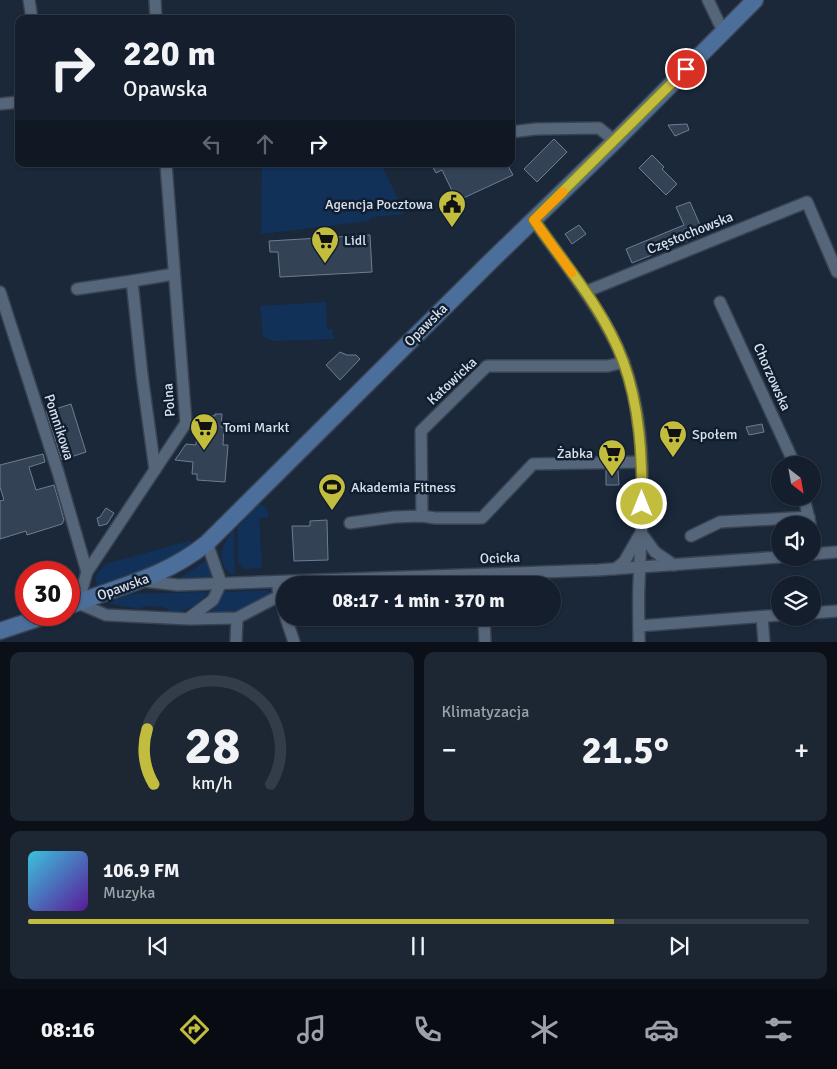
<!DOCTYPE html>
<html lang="pl">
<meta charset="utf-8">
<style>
body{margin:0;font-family:Signika,sans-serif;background:#1d2734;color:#f1f3f6;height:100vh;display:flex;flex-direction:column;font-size:19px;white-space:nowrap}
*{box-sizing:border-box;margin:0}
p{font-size:16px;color:#9da2a9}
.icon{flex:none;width:28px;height:28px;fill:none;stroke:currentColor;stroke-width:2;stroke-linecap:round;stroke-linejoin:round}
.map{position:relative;height:642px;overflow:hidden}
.sheet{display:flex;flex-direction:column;gap:10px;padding:10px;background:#0b1018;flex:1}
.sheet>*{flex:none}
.guide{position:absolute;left:15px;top:15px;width:500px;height:152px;border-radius:10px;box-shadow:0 1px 4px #0004,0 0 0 1px #333c48;background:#141e2c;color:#f1f3f6;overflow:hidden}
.needle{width:32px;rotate:149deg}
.buttons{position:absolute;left:771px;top:456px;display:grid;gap:10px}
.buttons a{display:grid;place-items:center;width:50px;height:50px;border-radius:50%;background:#141e2c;box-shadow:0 1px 4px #0004,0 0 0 1px #333c48;font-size:25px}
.speed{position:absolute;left:15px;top:561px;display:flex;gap:10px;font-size:25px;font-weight:700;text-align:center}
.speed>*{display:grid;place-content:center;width:65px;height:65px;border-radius:50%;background:#141e2c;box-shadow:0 1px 4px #0004,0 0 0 1px #333c48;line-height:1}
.speed .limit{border:8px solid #d22;background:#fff;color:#111}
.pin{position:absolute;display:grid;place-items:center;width:42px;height:42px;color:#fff;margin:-21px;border:2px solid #fff;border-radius:50%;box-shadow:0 1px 5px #0007}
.me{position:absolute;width:55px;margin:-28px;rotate:0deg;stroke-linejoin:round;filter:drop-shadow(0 0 4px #0008)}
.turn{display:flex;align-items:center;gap:18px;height:105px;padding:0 25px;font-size:22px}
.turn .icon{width:65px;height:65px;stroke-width:2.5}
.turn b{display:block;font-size:35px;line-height:42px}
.lanes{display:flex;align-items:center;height:48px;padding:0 25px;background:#0003;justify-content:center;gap:25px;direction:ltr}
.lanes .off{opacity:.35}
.big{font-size:38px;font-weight:800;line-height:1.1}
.sheet .card{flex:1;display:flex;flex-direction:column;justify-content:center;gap:8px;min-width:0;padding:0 18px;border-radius:10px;background:#1d2734}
.sheet .dial{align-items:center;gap:0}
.dial svg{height:130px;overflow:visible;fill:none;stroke:#333c48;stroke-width:7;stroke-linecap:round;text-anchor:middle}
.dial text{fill:#f1f3f6;stroke:none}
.song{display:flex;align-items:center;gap:15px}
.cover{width:60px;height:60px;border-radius:8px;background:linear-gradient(135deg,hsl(190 70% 55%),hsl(270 70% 35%))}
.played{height:5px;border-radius:2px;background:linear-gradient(90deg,#c3bd3e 75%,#333c48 75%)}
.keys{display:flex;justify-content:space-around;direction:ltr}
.heat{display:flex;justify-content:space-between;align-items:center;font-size:28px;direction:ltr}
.sheet .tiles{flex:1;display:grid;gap:10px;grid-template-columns:1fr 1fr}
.card:last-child{grid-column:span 2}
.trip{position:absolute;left:276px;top:576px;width:285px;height:50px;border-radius:25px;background:#141e2c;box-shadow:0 1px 4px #0004,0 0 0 1px #333c48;font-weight:800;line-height:50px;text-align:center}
.dock{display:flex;height:80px;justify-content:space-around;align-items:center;background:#080c12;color:#9da2a9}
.dock .icon{width:35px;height:35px}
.dock .current{color:#c3bd3e}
.dock b{font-size:22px;color:#f1f3f6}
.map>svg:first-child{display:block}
</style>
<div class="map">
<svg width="837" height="642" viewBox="0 0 837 642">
<rect width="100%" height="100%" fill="#1a283a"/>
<g fill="#123159">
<path d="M 262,164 L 381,164 L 405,214 L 372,217 L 369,221 L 261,234 Z"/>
<path d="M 326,302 L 327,329 L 332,329 L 334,339 L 273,341 L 263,336 L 260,306 Z"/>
<path d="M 259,502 L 268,511 L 268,517 L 259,518 L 262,568 L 245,569 L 238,562 L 238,527 Z"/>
<path d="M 234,529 L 235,575 L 229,573 C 215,556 224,544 234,529 Z"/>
<path d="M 189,541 L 196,546 L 180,558 L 104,589 L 97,586 L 95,577 L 105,564 Z"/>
<path d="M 207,560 L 212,578 L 180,578 Z"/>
<path d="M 266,590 L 271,593 L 271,596 L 234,614 L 208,615 L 225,592 Z"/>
<path d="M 209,592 L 196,605 L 174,614 L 163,607 L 144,606 L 140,609 L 111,604 L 109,599 L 127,594 Z"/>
</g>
<g fill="#344256" stroke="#6d7d94">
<path d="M 687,124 L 689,130 L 675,136 L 668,125 Z"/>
<path d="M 554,139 L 567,152 L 537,182 L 524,169 Z"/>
<path d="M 652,155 L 664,167 L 662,169 L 677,184 L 666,195 L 639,168 Z"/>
<path d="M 431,164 L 507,164 L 513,175 L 457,201 L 442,170 L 436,173 Z"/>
<path d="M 690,202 L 704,234 L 632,263 L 626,249 L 684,225 L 676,207 Z"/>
<path d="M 579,225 L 586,234 L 572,244 L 565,234 Z"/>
<path d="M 370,235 L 372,272 L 280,277 L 278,252 L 270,252 L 269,241 Z"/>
<path d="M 340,352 L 347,355 L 356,355 L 360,359 L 340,380 L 326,365 Z"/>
<path d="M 71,404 L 86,452 L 62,460 L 46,412 Z"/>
<path d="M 215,414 L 222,414 L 221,427 L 224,427 L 223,445 L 228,445 L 225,482 L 197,480 L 197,474 L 192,474 L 193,462 L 175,460 L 186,444 L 196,445 L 197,434 L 201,435 L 203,415 L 215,416 Z"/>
<path d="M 762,424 L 764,432 L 749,435 L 746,427 Z"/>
<path d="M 43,454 L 45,462 L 29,467 L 36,490 L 54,485 L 64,520 L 62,524 L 27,535 L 26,531 L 0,539 L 0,501 L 4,500 L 0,487 L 0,465 Z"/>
<path d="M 606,470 L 618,470 L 619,485 L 606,485 Z"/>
<path d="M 106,508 L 114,513 L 107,524 L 99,526 L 97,518 L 100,517 Z"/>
<path d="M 327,520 L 328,560 L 294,561 L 292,526 L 310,526 L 310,521 Z"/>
</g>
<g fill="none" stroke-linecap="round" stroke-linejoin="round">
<g stroke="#384251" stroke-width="14">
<g id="street">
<path d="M 29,0 L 32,19"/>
<path d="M 155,0 L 156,19"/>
<path d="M 708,0 L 719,23 L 724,30"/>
<path d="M 0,104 L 19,102"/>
<path d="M 511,132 L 536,129 L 599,128 L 615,141"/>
<path d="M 166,164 L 186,423 L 87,572 L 78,603 L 106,615 L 189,619 L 237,618 L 279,596"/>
<path d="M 534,220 C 562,261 594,299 616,344 C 651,418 642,505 639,584 C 638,603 639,622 639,642"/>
<path d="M 77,289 L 132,281"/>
<path d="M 0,292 L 58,472 L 87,572"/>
<path d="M 585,292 L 807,202 L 837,272"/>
<path d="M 720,302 L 795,465"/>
<path d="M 155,470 L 142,375 L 132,281 L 174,274"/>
<path d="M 804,498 L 810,523"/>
<path d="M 422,516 L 421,431 L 487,366 L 608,366 L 624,362"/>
<path d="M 350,523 L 394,517 L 422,516 L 435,518 L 482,518 L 533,464 L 641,462"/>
<path d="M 641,533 L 655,552 L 674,565"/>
<path d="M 691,536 L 720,522 L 809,517"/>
<path d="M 812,540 L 815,554"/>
<path d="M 812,554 L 837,552"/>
<path d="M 615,569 L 624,562 L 639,536"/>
<path d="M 143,581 L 178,585 L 598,570 L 780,557"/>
<path d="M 278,589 L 285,614"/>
<path d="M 812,613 L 837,611"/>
<path d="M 762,617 L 764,642"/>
<path d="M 189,618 L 213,600 L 221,583 L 207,543"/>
<path d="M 286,618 L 294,642"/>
<path d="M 484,618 L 485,642"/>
<path d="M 639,626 L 780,615"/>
<path d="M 236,642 L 237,618"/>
</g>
</g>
<g stroke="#384251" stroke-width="19">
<g id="secondary">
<path d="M 69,606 C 118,586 164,578 207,543 L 491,261 L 615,141 L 755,0"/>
<path d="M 0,631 L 48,615"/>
</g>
</g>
<use href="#street" stroke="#55657a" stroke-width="11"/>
<use href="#secondary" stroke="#4c6e9a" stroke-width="16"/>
</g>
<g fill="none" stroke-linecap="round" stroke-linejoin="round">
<g stroke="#7f7b28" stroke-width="12">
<path id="route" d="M 642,504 C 642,456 640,407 623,361 C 604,309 565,265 534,220 L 686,69"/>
</g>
<use href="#route" stroke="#c3bd3e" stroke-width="9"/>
<path stroke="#f59e0b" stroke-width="9" d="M 563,192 L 534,220 L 572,273"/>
</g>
<defs>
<g id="civic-pin" transform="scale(1.4375)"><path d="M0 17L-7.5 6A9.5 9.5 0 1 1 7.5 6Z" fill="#c3bd3e" stroke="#111e2f"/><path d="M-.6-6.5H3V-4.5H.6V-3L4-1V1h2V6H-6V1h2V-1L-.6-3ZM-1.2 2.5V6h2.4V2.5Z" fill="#111"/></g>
<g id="supermarket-pin" transform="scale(1.4375)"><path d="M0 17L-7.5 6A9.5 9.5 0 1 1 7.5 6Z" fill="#c3bd3e" stroke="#111e2f"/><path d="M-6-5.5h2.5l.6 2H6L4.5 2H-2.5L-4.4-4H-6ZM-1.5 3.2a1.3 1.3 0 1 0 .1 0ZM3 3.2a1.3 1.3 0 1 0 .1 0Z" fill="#111"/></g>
<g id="stadium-pin" transform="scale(1.4375)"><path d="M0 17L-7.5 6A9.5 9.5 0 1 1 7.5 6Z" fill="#c3bd3e" stroke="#111e2f"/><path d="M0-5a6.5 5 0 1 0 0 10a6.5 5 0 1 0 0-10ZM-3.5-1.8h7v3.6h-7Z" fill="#111"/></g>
</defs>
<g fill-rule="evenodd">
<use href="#civic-pin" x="452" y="204"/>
<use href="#supermarket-pin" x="325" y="240"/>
<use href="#supermarket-pin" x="204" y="427"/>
<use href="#supermarket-pin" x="673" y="434"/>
<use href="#supermarket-pin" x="612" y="453"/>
<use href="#stadium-pin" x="332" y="487"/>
</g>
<g text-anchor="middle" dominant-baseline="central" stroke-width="5" stroke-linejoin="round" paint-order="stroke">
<g font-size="14" fill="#d8e1ed" stroke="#111e2f" text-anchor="start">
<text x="433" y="204" text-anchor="end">Agencja Pocztowa</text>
<text x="344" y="240">Lidl</text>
<text x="223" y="427">Tomi Markt</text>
<text x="692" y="434">Społem</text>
<text x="593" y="453" text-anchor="end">Żabka</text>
<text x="351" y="487">Akademia Fitness</text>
</g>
<g font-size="14" fill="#d8e1ed" stroke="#111e2f">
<text transform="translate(690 233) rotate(-22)">Częstochowska</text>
<text transform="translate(426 325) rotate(-45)">Opawska</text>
<text transform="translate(772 377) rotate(66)">Chorzowska</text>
<text transform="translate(452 381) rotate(-43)">Katowicka</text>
<text transform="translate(169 400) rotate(-94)">Polna</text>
<text transform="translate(59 427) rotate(72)">Pomnikowa</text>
<text transform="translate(500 558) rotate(-2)">Ocicka</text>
<text transform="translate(123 587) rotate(-20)">Opawska</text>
</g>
</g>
</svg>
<div class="buttons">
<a><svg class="needle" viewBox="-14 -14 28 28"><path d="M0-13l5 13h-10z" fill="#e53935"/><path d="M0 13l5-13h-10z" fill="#9da2a9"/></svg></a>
<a><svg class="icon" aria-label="sound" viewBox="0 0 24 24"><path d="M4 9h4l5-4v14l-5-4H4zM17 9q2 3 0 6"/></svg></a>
<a><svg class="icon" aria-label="layers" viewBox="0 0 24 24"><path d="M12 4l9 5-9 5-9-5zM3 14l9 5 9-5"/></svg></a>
</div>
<div class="speed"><div class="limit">30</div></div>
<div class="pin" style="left:686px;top:69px;background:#d93025"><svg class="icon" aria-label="arrive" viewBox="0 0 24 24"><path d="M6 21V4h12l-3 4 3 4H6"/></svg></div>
<svg class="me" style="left:642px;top:504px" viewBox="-20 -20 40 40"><circle r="17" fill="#c3bd3e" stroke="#fff" stroke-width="3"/><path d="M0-11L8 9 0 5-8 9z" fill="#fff"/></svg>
<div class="trip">08:17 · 1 min · 370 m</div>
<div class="guide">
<div class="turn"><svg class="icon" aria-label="right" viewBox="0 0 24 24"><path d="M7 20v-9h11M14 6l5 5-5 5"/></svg><div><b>220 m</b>Opawska</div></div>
<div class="lanes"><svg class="icon off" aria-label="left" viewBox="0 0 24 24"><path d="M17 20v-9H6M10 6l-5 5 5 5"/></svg><svg class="icon off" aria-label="ahead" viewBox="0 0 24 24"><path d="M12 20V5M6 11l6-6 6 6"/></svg><svg class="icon" aria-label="right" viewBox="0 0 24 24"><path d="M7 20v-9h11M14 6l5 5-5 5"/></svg></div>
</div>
</div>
<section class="sheet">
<div class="tiles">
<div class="card dial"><svg viewBox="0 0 100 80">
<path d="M14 69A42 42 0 1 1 86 69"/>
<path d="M14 69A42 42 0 0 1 10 35" stroke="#c3bd3e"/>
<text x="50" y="56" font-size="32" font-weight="700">28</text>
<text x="50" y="72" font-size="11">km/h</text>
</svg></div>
<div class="card"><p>Klimatyzacja</p>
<div class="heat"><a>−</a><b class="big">21.5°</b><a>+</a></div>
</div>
<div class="card">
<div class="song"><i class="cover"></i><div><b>106.9 FM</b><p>Muzyka</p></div></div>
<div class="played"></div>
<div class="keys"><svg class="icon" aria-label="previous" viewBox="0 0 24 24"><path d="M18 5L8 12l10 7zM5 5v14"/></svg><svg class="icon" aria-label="pause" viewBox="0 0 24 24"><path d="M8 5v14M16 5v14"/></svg><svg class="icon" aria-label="next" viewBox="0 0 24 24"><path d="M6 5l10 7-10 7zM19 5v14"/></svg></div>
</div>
</div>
</section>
<nav class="dock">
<b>08:16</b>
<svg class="icon current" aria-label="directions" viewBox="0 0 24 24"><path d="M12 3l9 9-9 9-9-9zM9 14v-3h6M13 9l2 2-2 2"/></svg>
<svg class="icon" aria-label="music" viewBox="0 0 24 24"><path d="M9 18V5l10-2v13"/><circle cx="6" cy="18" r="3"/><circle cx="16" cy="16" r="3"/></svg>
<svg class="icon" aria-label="phone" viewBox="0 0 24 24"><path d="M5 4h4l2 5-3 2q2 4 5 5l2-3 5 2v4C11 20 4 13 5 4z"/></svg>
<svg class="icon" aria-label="climate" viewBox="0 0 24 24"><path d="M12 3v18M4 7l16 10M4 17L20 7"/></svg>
<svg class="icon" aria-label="car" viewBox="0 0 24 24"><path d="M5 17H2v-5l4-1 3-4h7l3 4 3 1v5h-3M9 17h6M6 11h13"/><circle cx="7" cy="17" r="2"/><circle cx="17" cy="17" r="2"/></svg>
<svg class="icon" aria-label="filters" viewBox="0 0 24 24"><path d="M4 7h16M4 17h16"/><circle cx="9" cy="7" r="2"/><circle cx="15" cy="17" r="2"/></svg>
</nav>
